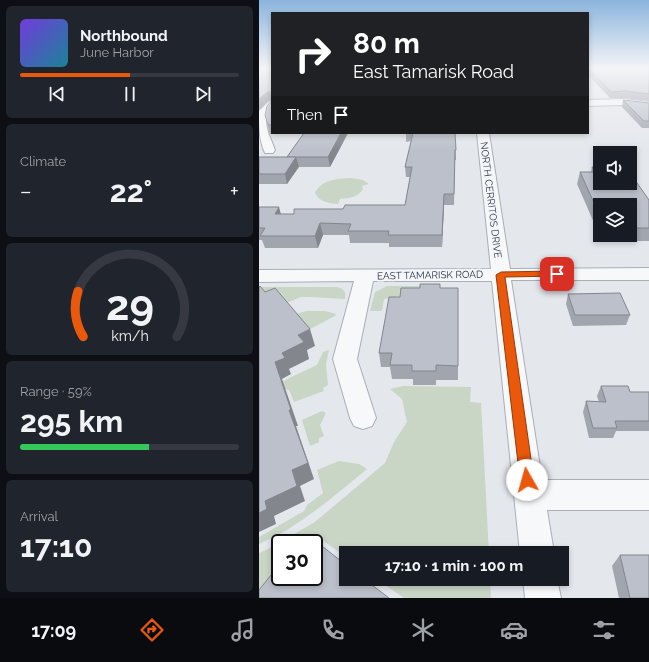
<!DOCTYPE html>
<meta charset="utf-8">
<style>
body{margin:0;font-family:Raleway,sans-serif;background:#20242c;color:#f1f3f6;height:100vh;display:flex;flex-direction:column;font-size:15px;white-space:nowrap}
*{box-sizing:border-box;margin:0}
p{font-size:13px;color:#9ea1a6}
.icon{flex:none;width:22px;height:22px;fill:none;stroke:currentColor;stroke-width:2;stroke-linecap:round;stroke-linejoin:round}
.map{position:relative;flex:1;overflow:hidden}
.drawer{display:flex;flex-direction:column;gap:6px;padding:6px;background:#0d0f14;width:259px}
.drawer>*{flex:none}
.guide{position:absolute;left:12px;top:12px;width:318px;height:122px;border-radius:0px;box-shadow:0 2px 6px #0003;background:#202124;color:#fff;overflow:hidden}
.tools{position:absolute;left:334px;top:146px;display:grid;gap:8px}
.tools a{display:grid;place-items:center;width:44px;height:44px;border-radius:0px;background:#171b24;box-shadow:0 2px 6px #0003;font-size:20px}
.speed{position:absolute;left:12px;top:534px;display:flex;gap:8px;font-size:20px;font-weight:700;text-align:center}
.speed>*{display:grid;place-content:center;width:52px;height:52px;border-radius:50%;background:#171b24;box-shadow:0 2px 6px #0003;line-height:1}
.speed .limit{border:2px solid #111;border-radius:6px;background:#fff;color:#111}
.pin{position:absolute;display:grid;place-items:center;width:34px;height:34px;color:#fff;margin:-17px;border-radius:8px;box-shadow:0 2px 6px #0006}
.me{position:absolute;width:44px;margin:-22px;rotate:353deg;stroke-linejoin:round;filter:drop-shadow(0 0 3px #0008)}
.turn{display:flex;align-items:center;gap:14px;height:84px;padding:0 16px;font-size:18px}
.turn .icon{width:52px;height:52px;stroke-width:2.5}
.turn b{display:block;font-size:28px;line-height:34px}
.then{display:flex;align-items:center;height:38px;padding:0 16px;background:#0003;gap:8px;font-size:15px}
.big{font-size:30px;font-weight:700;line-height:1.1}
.drawer .tile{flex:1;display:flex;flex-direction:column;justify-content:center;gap:6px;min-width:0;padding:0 14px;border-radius:6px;background:#20242c}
.drawer .dial{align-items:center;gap:0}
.dial svg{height:104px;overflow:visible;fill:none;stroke:#363941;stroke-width:7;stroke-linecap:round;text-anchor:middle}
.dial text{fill:#f1f3f6;stroke:none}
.song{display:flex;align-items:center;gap:12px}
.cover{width:48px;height:48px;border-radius:6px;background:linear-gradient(135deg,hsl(260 70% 55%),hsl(190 70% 35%))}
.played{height:4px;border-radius:2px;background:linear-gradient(90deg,#ea580c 50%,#363941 50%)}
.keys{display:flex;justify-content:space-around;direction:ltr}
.heat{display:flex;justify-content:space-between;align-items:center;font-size:22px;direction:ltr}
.charge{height:6px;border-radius:3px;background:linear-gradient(90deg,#34c759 59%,#363941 0)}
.trip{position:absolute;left:80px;top:546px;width:230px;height:40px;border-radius:0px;background:#171b24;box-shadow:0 2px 6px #0003;font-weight:700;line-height:40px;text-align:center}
.tab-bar{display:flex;height:64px;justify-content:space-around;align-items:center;background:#090b0e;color:#9ea1a6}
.tab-bar .icon{width:28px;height:28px}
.tab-bar .active{color:#ea580c}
.tab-bar b{font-size:18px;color:#f1f3f6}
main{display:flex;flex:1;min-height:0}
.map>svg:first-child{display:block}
</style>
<main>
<section class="drawer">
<div class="tile">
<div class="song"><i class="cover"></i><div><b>Northbound</b><p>June Harbor</p></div></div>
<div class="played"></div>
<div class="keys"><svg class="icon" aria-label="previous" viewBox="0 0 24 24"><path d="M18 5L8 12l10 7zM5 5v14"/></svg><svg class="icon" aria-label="pause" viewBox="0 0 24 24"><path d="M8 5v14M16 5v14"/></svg><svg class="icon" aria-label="next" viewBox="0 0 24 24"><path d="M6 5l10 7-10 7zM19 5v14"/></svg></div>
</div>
<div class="tile"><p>Climate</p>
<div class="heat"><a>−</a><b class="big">22°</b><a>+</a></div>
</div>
<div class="tile dial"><svg viewBox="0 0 100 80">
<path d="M14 69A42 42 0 1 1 86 69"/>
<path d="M14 69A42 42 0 0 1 10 34" stroke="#ea580c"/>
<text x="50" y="56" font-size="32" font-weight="700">29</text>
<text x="50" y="72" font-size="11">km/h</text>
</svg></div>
<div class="tile"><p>Range · 59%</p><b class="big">295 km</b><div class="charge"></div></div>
<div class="tile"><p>Arrival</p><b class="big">17:10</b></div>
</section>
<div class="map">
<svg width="390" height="598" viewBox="0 0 390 598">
<rect width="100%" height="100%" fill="#e4e7ec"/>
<g fill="#c9d6c5">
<path d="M 92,178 L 104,180 L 110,184 L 103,186 L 104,189 C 99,197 91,198 81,199 L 79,204 C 70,203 60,202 56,193 C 63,179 78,179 92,178 Z"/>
<path d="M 128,286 L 166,286 L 166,292 L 125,299 L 123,311 L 111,311 L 116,292 Z"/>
<path d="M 0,287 L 78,287 C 85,289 87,291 86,299 L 51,297 L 42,297 L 25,304 L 0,303 Z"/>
<path d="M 47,311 L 66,311 L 77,314 L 76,316 L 51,329 L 34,315 Z"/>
<path d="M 70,350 L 67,364 L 69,385 L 64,388 L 65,391 L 35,402 L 30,390 L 24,389 L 22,382 L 58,365 L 64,352 Z"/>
<path d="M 144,386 L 212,387 L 211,402 L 222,403 L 230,553 L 87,553 L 87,557 L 63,540 L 55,546 L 55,543 L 21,543 L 21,577 L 4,598 L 0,598 L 0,553 L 9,549 L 56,522 L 126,463 L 135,442 L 148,422 L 143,399 L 131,389 Z"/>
<path d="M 63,411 L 67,413 L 61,425 L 65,436 L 60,438 L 60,442 L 51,446 L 43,420 Z"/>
<path d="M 80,461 L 100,464 L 108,469 C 75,496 39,528 0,544 L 0,537 L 45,511 L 48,505 L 64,493 L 58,470 Z"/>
<path d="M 118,579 L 231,579 L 232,598 L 145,598 Z"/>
</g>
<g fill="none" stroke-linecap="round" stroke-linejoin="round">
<g stroke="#a9aeb7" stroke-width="2">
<g id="minor">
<path d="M 364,99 L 390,102 L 390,108 L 364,105 L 329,106 L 329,100 Z"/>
<path d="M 13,101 L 13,110 C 1,121 11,135 16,150 L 14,153 L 6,153 C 0,141 0,125 0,111 L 10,102 Z"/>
<path d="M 218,133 L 230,133 L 251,269 L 390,268 L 390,280 L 252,280 L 283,480 L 390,480 L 390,510 L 288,510 L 295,553 L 261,553 L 233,281 L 114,281 L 98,359 L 117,418 L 113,426 L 104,429 L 95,426 L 91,418 L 74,359 L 95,281 L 0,282 L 0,270 L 232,269 Z"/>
<path d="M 264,579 L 298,579 L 302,598 L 266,598 Z"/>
</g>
</g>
<use href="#minor" fill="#f7f8fa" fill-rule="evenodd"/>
</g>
<g fill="#a1a5ae" fill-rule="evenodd">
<path d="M 0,68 L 13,68 L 13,133 L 89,133 L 71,167 L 39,167 L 28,184 L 0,184 L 0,157 L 28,157 L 44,134 L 11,134 L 6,115 L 12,102 L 12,100 L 9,101 L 0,110 Z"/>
<path d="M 329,68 L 390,68 L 390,101 L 364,98 L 351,98 L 329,75 Z"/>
<path d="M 364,100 L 390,103 L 390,128 L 383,128 L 363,107 Z"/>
<path d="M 147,133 L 196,133 L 197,160 L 196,160 L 195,205 L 185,205 L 183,247 L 130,247 L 130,243 L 91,243 L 90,235 L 64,235 L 59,248 L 6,248 L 3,240 L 0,240 L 0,207 L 22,214 L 35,214 L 84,209 L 146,205 L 151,177 L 147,177 L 146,167 L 152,141 L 147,142 Z"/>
<path d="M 333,167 L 390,200 L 390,241 L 343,241 L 318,184 L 321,172 L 332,172 ZM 341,205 L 371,205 L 371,235 L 341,235 Z"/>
<path d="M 181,288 L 199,366 L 199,380 L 177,380 L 177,385 L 154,385 L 154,379 L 133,379 L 131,367 L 122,367 L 120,353 L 141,297 Z"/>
<path d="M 309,294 L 371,315 L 367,325 L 314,326 L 307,304 Z"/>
<path d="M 342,386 L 371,392 L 390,392 L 390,431 L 357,431 L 354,438 L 330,438 L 324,412 L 327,401 L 340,402 L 338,396 Z"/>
<path d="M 361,555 L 390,598 L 360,598 L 353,566 Z"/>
</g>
<g fill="#83868d">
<path d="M 10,91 L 13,100 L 9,101 L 0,110 L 0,99 L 7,93 Z"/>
<path d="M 82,133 L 89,133 L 71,167 L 69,157 Z"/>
<path d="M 37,157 L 40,167 L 28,184 L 26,174 Z"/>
<path d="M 185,194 L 185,205 L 183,247 L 183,235 Z"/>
<path d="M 20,207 L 23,218 L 16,214 Z"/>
<path d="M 61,223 L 64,235 L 59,248 L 56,236 Z"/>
<path d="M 51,329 L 56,346 L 48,350 L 50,359 L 30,369 L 32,374 L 23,379 L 39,426 L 37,426 L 55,479 L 41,486 L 46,501 L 15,516 L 17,524 L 0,532 L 0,513 L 6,501 L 33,470 L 30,410 L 16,362 L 23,353 L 39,335 Z"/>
</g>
<g fill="#bbc0ca" stroke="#83868d">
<path d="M 0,68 L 13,68 L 13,125 L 9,125 L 6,115 L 8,106 L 12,102 L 12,93 L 10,91 L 7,93 L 0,99 Z"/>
<path d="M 329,68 L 390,68 L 390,94 L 366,91 L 352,92 Z"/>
<path d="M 364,100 L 390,103 L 390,121 L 385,121 Z"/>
<path d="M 45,133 L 82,133 L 69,157 L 28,157 Z"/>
<path d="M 154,133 L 196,133 L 197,150 L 196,150 L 195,194 L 185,194 L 183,235 L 129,235 L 130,231 L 89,231 L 92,224 L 61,223 L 56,236 L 1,236 L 6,228 L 0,228 L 0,207 L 20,207 L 16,214 L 35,214 L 35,209 L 84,209 L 86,205 L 146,205 L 153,167 L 146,167 Z"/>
<path d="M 0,157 L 37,157 L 26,174 L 0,174 Z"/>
<path d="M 333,167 L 341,167 L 341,183 L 371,183 L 371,173 L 390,200 L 390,228 L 371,228 L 371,205 L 341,205 L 341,216 L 321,172 L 336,172 Z"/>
<path d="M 161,284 L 181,284 L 181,288 L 199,288 L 199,366 L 177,365 L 177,371 L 153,371 L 153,365 L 131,365 L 133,353 L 120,353 L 130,297 L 141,297 L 142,288 L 161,288 Z"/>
<path d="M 1,286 L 6,292 L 16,288 L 51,329 L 39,335 L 45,342 L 23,353 L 26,358 L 16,362 L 32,410 L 30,410 L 49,463 L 33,470 L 38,486 L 6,501 L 8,509 L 0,513 L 0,287 Z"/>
<path d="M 361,293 L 371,315 L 316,315 L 309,294 Z"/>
<path d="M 342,386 L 369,386 L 371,392 L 390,392 L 390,421 L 356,421 L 358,428 L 334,428 L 327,401 L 347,402 Z"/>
<path d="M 54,539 L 87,565 L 87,579 L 105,579 L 130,598 L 0,598 L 0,590 L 21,564 L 21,577 L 55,577 L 55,543 L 51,543 Z"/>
<path d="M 361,555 L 390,555 L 390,598 L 371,598 Z"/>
</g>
<linearGradient id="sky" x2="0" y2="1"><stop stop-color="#8bb4dd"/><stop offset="0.45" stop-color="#f3f4f6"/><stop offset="1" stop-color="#f3f4f6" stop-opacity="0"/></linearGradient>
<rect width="390" height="151" fill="url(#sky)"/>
<path fill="#ea580c" stroke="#983908" d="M 298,271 L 301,272 L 303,274 L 301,276 L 246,277 L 275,480 L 273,484 L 268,486 L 263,484 L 261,480 L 237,275 L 242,272 Z"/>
<g text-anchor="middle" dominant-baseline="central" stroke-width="4" stroke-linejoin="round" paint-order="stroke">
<g font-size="10" fill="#2b3445" stroke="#f4f6f9">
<text transform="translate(232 200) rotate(83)">NORTH CERRITOS DRIVE</text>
<text transform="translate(171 275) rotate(-1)">EAST TAMARISK ROAD</text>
</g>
</g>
</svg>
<div class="tools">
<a><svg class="icon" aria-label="sound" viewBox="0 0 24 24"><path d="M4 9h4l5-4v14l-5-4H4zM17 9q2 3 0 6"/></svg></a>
<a><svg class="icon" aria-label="layers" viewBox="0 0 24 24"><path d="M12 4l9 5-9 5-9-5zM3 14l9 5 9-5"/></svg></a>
</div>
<div class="speed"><div class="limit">30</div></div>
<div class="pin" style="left:298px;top:274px;background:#d93025"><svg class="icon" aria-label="arrive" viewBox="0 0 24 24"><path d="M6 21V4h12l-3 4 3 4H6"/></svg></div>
<svg class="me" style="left:268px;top:480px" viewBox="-20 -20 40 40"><circle r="19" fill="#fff"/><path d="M0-13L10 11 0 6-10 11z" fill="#ea580c"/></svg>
<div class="trip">17:10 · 1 min · 100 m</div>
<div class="guide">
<div class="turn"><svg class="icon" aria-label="right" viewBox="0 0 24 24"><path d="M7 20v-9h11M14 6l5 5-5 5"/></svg><div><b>80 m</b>East Tamarisk Road</div></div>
<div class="then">Then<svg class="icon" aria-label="arrive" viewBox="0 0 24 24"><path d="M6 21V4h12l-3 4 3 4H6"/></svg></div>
</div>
</div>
</main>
<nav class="tab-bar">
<b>17:09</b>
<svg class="icon active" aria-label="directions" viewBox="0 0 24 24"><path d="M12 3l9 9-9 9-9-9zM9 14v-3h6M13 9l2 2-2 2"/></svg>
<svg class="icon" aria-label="music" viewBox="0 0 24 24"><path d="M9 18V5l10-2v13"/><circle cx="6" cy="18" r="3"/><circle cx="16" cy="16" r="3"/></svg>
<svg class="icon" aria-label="phone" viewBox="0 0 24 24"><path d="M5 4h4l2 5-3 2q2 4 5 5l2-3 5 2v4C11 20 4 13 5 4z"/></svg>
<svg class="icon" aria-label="climate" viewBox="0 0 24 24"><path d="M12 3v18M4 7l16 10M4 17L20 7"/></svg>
<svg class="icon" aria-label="car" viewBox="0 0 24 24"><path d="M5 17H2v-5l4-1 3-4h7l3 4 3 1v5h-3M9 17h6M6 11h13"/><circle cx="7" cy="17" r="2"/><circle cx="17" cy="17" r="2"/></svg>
<svg class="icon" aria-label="filters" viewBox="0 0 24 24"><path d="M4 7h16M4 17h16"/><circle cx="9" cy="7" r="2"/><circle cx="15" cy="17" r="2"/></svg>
</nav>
